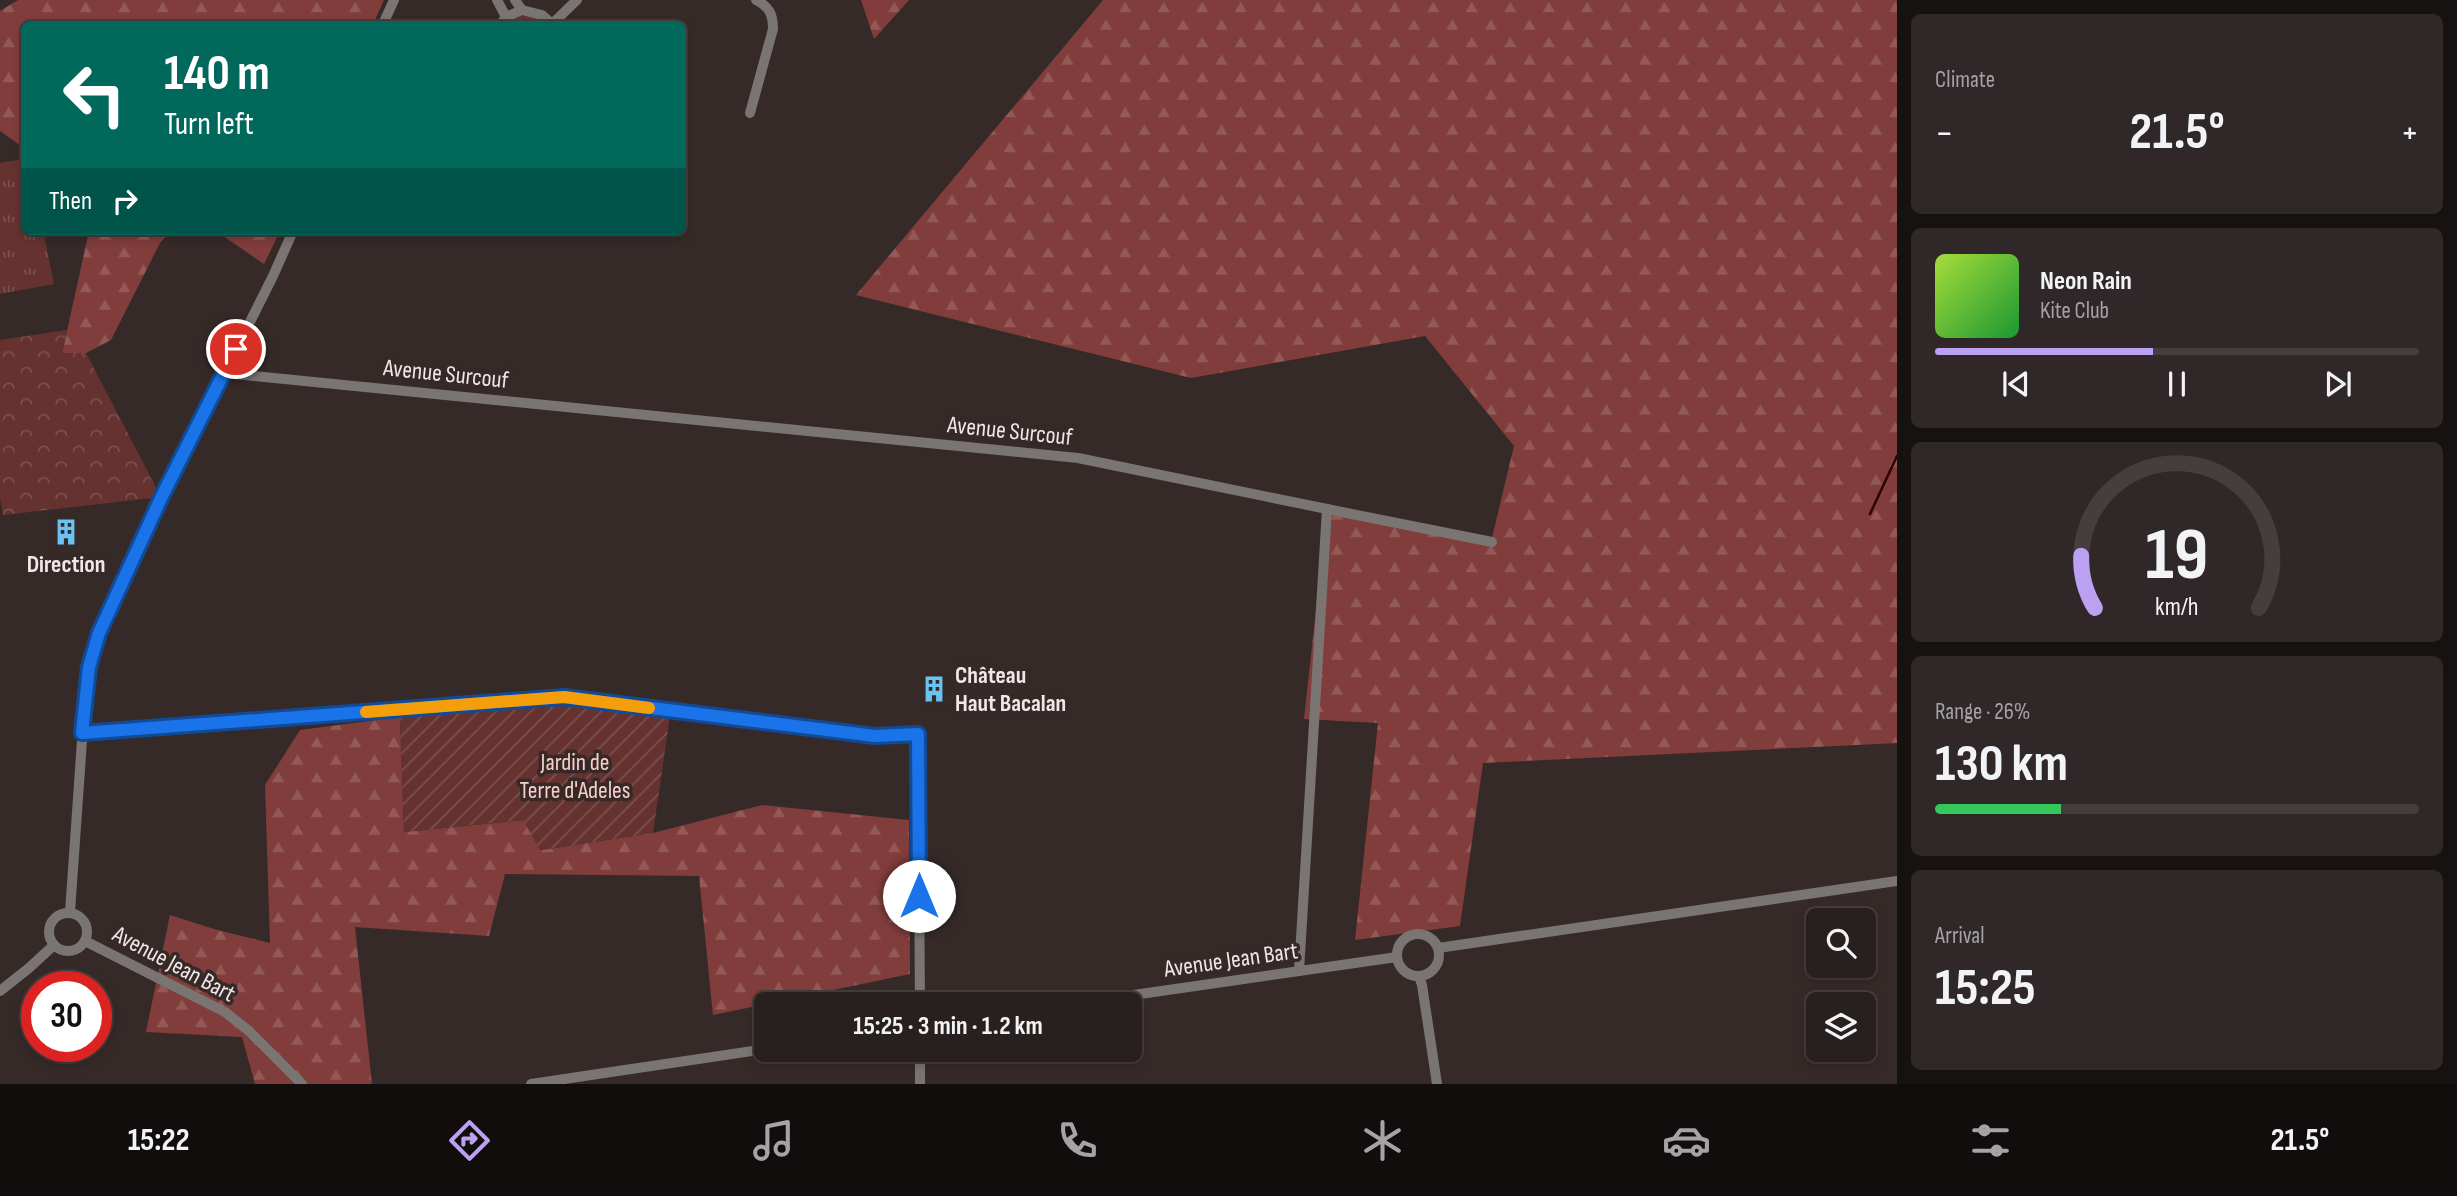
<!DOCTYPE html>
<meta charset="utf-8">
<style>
body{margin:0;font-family:"Sofia Sans Condensed",sans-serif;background:#302828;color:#f1f3f6;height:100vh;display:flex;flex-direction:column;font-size:26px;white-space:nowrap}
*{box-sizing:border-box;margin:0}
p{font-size:23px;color:#a5a3a4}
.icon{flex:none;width:38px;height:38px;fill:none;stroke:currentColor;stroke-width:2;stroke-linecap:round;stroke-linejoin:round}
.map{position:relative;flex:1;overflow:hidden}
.panel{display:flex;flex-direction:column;gap:14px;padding:14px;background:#161211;width:560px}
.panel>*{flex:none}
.guide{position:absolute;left:21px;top:21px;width:665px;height:214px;border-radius:10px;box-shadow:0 4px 10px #0003,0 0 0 2px #443e3d;background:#00695c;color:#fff;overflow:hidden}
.controls{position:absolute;left:1806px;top:908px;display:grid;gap:14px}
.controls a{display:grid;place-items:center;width:70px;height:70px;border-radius:10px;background:#28201f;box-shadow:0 4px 10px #0003,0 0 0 2px #443e3d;font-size:35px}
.speed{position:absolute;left:21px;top:971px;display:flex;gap:14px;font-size:35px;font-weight:700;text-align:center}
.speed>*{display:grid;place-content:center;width:91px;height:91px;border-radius:50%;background:#28201f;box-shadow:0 4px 10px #0003,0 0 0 2px #443e3d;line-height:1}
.speed .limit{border:10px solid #d22;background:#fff;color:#111}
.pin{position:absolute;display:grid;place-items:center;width:60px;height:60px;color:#fff;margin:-30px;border:4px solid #fff;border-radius:50%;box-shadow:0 2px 7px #0007}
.me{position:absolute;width:77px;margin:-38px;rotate:0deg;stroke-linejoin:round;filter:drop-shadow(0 0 5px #0008)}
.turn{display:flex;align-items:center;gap:24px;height:147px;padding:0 28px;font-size:32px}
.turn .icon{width:91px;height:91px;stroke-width:2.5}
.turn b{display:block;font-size:49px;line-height:60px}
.then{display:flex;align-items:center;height:66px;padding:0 28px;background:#0003;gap:14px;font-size:26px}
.big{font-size:52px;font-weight:700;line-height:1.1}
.panel .tile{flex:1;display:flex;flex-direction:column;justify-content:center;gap:10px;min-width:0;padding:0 24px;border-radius:10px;background:#302828}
.panel .dial{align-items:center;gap:0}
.dial svg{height:182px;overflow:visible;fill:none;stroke:#443e3d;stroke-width:7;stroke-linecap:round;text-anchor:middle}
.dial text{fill:#f1f3f6;stroke:none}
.song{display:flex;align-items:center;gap:21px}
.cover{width:84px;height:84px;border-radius:10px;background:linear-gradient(135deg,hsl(80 70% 55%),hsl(130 70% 35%))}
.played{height:7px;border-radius:4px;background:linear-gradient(90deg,#bca0f2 45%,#443e3d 45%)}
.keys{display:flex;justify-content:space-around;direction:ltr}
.heat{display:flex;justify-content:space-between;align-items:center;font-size:38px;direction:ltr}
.charge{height:10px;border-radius:5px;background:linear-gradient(90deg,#34c759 26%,#443e3d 0)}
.trip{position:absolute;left:754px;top:992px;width:388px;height:70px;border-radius:10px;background:#28201f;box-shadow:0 4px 10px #0003,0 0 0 2px #443e3d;font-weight:700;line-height:70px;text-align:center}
.tab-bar{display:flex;height:112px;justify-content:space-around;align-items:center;background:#100d0c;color:#a5a3a4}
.tab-bar .icon{width:49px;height:49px}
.tab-bar .selected{color:#bca0f2}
.tab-bar b{font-size:32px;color:#f1f3f6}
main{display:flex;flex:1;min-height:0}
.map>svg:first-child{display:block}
</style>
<main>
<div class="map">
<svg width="1897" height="1084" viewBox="0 0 1897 1084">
<defs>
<pattern id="grass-tufts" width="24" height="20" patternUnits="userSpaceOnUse" patternTransform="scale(1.75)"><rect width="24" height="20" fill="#653230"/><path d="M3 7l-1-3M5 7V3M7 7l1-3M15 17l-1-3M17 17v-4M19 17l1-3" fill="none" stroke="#7b504e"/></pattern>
<pattern id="forest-firs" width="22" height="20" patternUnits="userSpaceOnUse" patternTransform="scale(1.75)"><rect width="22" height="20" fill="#803d3b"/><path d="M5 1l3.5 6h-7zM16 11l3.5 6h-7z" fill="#925957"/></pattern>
<pattern id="park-crowns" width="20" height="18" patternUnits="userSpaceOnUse" patternTransform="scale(1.75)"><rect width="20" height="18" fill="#653230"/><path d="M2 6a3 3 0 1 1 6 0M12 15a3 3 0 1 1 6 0" fill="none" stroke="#7b504e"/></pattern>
<pattern id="garden-furrows" width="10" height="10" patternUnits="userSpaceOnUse" patternTransform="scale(1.75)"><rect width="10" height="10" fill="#653230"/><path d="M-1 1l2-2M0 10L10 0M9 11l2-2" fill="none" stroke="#7b504e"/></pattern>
</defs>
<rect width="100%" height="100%" fill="#362a29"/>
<g fill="url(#grass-tufts)">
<path d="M 528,15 L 536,17 L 546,24 L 507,24 L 520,16 Z"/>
<path d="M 24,159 L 24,231 L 43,231 L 54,284 L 0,294 L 0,163 Z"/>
</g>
<g fill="url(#forest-firs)">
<path d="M 18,0 L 384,0 L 373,24 L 24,24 L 24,148 L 0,131 L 0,11 Z"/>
<path d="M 861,0 L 909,0 L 874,39 Z"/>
<path d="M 1103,0 L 1897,0 L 1897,743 L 1483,763 L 1460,926 L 1355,940 L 1378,723 L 1304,719 L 1327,509 L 1491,542 L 1514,446 L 1425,336 L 1191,378 L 856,295 Z"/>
<path d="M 89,231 L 171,231 L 160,243 L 111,340 L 86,353 L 62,354 Z"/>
<path d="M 216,231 L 280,231 L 264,264 Z"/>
<path d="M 400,717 L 404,832 L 524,820 L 541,850 L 653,833 L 762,805 L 909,820 L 910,974 L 713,1015 L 699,876 L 505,874 L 489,936 L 355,927 L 372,1084 L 255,1084 L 242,1037 L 146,1032 L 170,915 L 217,930 L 270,943 L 265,785 L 300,730 Z"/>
</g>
<path fill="url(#park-crowns)" d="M 67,330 L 62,353 L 86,353 L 161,497 L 3,515 L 0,498 L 0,340 Z"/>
<path fill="url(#garden-furrows)" d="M 562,706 L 670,716 L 653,833 L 540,850 L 523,820 L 404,832 L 400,717 Z"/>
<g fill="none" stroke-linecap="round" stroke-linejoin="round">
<path stroke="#2e0104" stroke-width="2.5" d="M 1870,514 L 1897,456"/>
<g stroke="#7a7473" stroke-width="10">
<path d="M 497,0 L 506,17"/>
<path d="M 515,0 L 522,10"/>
<path d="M 383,24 L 394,0"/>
<path d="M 501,24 L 506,17 L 522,10 L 542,15 L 552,24"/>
<path d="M 552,24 L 577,0"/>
<path d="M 750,113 L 773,29 C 773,15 770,7 756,0"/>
<path d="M 224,373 L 1078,458 L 1327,509 L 1299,971"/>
<path d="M 1327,509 L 1492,542"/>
<path d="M 82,733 L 564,697 L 875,736 L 918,734 L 920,1004"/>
<path d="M 70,912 L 85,698 L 92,652 L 162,497 L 273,276 L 293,231"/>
<circle cx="68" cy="932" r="19"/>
<circle cx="1418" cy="955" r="21"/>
<path d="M 85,941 L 225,1012 L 249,1031 L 302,1084"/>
<path d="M 1438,948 L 1897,881"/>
<path d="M 1419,976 L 1422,985 L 1437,1084"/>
<path d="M 0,991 L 29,968 L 54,945"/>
<path d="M 1071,1004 L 1397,957"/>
<path d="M 531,1084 L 766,1049"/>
<path d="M 920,1084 L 920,1050"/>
</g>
</g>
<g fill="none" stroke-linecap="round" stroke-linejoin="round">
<g stroke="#114b97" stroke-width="18">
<path id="route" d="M 236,349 L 162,496 L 99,633 L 89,667 L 82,733 L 564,697 L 875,736 L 918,734 L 919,896"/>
</g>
<use href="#route" stroke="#1a73e8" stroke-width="12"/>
<path stroke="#f59e0b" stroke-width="12" d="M 366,712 L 564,697 L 649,708"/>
</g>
<defs>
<g id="building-bare" transform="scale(2.1)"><path d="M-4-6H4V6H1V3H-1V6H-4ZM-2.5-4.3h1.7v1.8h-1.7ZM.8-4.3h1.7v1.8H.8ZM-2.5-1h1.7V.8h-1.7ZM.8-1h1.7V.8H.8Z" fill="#6ac3f1" stroke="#362a29" stroke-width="2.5" paint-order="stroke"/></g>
</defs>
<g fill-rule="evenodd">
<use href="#building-bare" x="66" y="532"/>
<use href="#building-bare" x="934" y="689"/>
</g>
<g text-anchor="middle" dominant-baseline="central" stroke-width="7" stroke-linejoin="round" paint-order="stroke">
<g font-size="24" fill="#f0e8e7" stroke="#362a29">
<text transform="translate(446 374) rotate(6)">Avenue Surcouf</text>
<text transform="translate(1010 431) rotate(6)">Avenue Surcouf</text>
<text transform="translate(1231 960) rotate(-8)">Avenue Jean Bart</text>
<text transform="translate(174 964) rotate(28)">Avenue Jean Bart</text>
</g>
<g font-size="24" font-weight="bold" fill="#f0e8e7" stroke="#362a29">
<text x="66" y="564">Direction</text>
<text x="955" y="675" text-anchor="start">Château<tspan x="955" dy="28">Haut Bacalan</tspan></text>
</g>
<g font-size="24" fill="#f9ceca" stroke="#362a29">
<text x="575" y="762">Jardin de<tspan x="575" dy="28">Terre d'Adeles</tspan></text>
</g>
</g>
</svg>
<div class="controls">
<a><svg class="icon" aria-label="search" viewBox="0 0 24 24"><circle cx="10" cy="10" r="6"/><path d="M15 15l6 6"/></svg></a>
<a><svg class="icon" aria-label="layers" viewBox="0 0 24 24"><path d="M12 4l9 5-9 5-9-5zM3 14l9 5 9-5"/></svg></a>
</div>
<div class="speed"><div class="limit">30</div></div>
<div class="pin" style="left:236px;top:349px;background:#d93025"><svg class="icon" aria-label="arrive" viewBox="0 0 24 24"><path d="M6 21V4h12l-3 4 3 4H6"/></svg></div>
<svg class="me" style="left:919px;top:896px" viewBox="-20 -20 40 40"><circle r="19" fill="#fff"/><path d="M0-13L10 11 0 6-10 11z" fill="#1a73e8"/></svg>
<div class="trip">15:25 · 3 min · 1.2 km</div>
<div class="guide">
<div class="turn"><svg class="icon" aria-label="left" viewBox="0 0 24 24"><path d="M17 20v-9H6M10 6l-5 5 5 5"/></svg><div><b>140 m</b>Turn left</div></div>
<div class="then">Then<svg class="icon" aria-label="right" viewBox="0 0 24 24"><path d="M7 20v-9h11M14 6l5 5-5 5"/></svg></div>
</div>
</div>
<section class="panel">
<div class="tile"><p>Climate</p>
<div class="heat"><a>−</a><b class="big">21.5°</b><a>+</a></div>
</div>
<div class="tile">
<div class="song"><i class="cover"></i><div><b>Neon Rain</b><p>Kite Club</p></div></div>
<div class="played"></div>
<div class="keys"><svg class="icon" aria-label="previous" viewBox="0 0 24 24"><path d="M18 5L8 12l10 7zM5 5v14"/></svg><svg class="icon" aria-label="pause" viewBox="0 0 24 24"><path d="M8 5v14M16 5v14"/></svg><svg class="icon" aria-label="next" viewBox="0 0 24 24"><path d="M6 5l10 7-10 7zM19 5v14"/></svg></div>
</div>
<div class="tile dial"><svg viewBox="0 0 100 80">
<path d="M14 69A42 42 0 1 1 86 69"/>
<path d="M14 69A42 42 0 0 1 8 46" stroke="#bca0f2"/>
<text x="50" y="56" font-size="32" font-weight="700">19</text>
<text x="50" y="72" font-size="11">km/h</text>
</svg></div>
<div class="tile"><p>Range · 26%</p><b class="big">130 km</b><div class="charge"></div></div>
<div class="tile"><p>Arrival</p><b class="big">15:25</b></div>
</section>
</main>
<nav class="tab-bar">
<b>15:22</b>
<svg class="icon selected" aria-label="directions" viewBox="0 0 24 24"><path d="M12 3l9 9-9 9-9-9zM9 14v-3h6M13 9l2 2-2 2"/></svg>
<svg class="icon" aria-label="music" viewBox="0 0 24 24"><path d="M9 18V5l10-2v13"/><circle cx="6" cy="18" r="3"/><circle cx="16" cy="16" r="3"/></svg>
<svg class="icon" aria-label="phone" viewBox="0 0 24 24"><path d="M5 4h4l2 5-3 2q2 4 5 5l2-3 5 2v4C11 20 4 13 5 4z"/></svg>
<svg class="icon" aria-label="climate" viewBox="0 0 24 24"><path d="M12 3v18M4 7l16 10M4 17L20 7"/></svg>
<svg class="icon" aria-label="car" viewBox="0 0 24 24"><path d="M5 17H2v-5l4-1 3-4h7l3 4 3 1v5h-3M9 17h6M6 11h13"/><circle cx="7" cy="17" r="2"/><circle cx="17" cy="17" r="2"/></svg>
<svg class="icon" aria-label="filters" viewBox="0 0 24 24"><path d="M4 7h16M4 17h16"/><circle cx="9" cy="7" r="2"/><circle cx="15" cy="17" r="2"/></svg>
<b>21.5°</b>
</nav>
